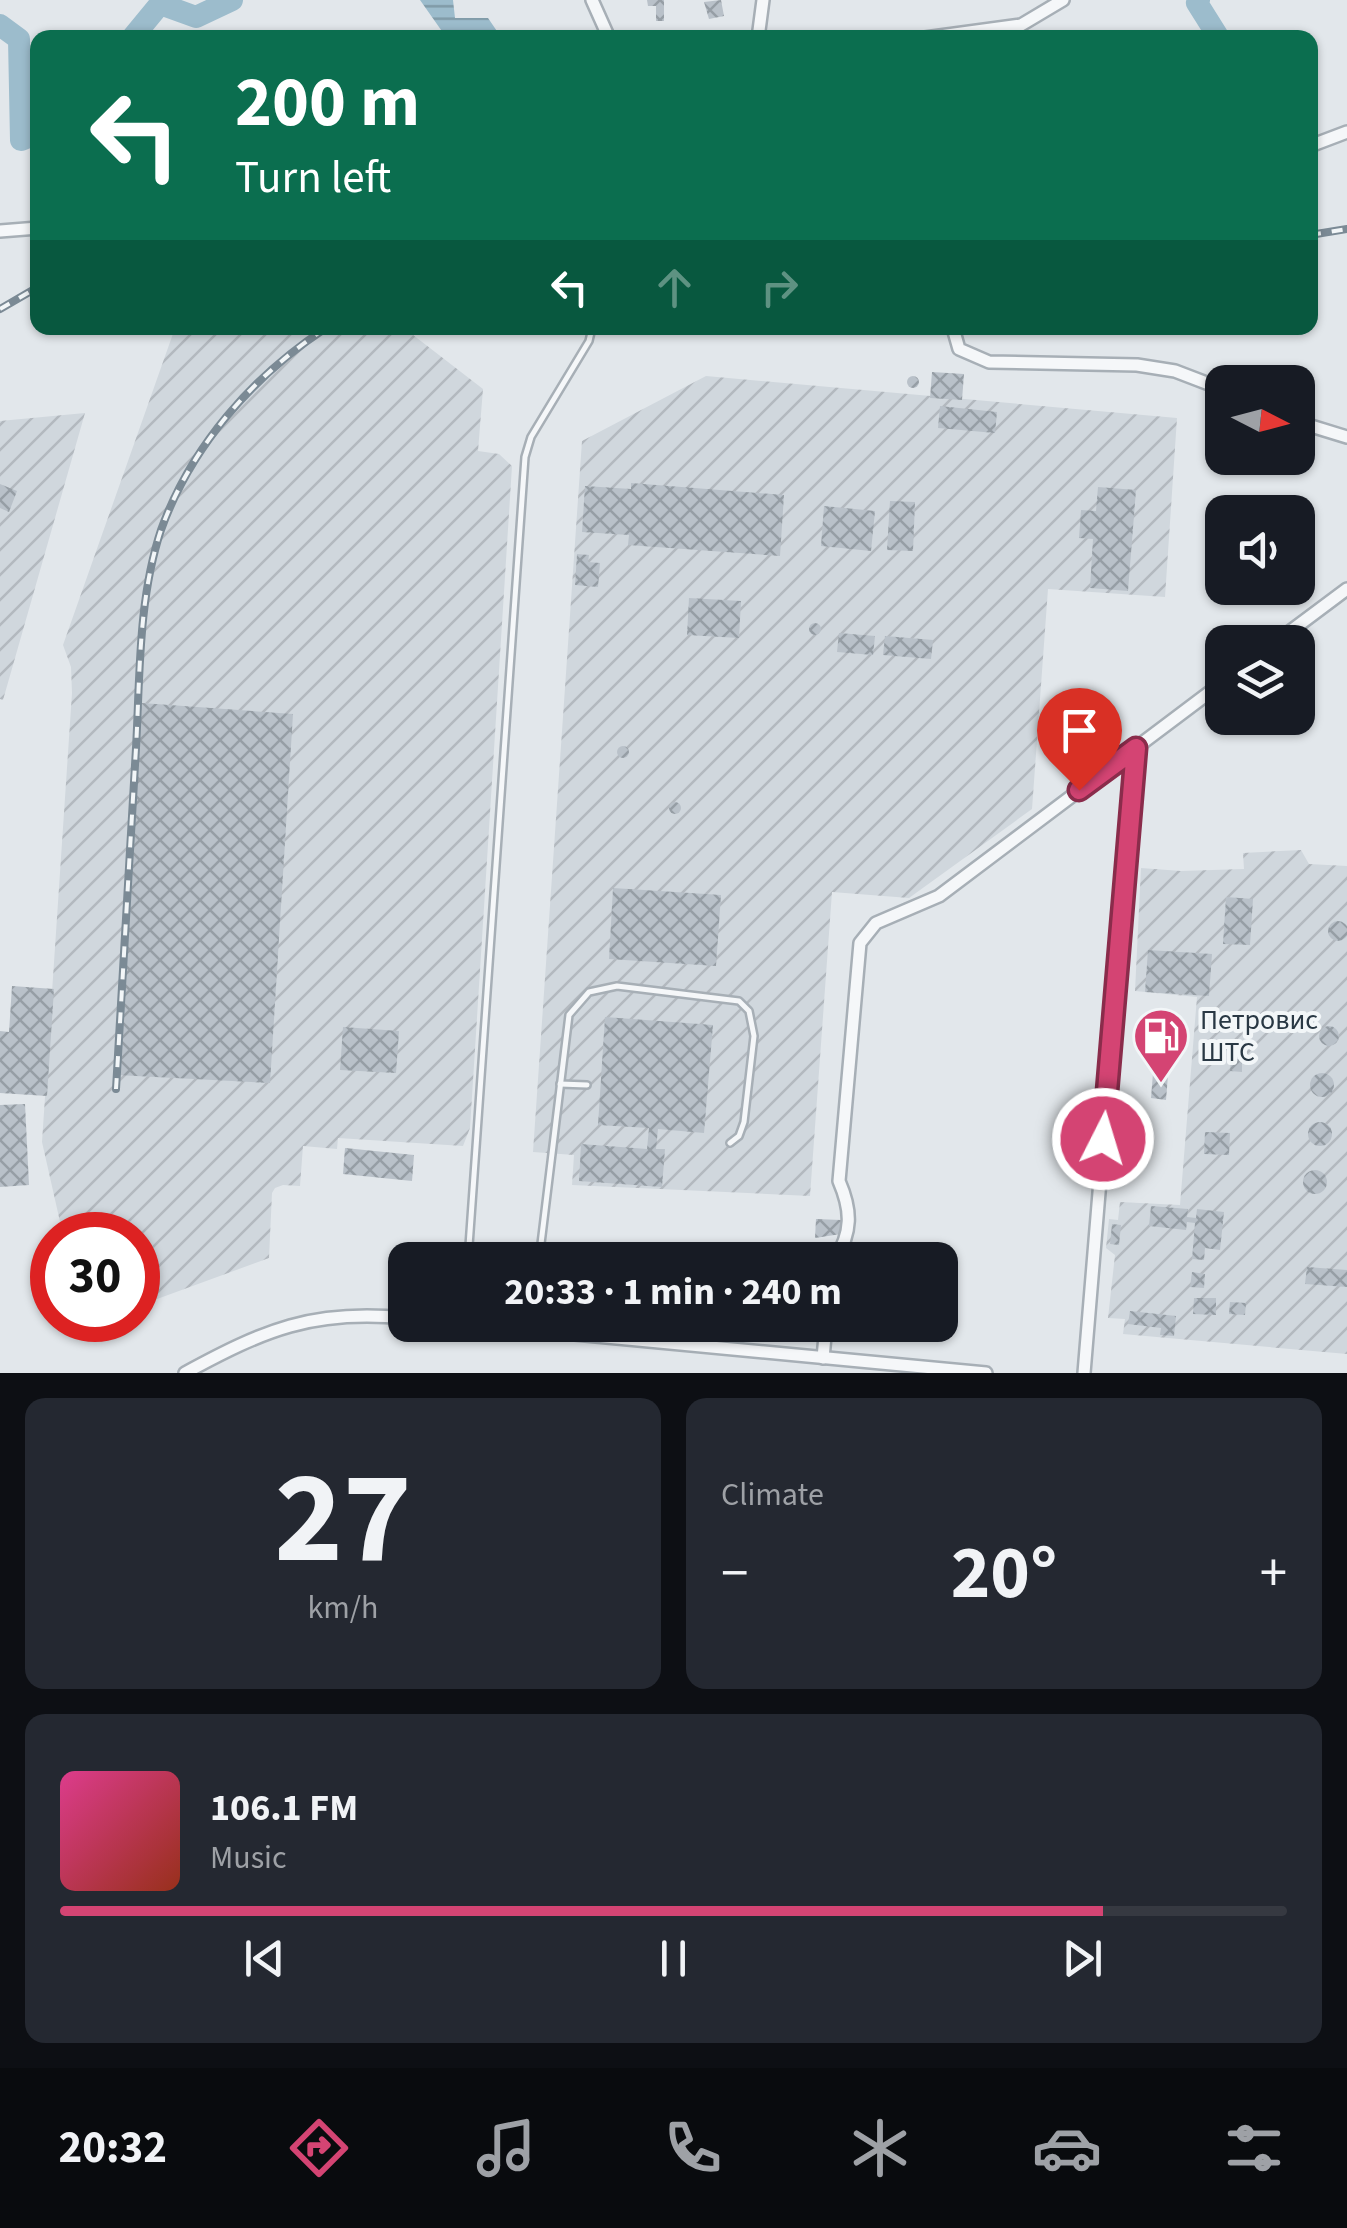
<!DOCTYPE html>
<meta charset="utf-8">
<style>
body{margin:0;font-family:"Source Sans 3",sans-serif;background:#242831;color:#f1f3f6;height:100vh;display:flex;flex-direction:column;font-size:38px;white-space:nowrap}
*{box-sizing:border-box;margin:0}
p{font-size:32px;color:#9ea1a6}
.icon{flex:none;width:55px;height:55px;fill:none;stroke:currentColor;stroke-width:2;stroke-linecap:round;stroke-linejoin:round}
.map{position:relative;height:1373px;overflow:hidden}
.panel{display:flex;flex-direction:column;gap:25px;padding:25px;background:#0d0f14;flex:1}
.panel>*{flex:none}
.banner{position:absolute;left:30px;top:30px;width:1288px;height:305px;border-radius:20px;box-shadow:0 2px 8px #0004;background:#0b6e4f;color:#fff;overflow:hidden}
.needle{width:65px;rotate:96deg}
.buttons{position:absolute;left:1205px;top:365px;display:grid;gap:20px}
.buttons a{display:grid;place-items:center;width:110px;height:110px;border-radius:20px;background:#171b24;box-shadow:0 2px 8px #0004;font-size:50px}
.speed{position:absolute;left:30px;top:1212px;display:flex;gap:20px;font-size:50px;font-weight:700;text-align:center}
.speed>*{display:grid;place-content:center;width:130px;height:130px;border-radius:50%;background:#171b24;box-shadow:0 2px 8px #0004;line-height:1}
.speed .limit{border:15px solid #d22;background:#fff;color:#111}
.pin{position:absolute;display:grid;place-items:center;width:85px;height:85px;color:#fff;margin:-102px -42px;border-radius:50% 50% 50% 0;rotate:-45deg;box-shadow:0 0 10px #0007}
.pin .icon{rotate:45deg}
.me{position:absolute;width:110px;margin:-55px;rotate:5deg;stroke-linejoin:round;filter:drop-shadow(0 0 8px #0008)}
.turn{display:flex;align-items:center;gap:35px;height:210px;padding:0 40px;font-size:45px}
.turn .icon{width:130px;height:130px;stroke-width:2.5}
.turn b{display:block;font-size:70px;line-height:85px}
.lanes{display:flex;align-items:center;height:95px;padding:0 40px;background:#0003;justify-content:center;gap:50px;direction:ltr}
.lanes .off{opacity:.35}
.big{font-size:75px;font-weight:700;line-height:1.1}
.panel .widget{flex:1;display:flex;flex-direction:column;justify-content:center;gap:15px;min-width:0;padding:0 35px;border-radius:20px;background:#242831}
.panel .dial{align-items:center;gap:0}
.dial b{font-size:130px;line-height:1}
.song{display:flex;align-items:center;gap:30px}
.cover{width:120px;height:120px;border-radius:15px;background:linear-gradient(135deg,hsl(330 70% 55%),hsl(10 70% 35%))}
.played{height:10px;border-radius:5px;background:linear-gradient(90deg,#d44473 85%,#363941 85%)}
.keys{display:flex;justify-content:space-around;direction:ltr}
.heat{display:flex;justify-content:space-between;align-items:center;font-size:55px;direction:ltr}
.panel .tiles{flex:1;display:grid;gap:25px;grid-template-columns:1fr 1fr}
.widget:last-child{grid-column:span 2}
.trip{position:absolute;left:388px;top:1242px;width:570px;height:100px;border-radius:20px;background:#171b24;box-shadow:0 2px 8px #0004;font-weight:700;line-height:100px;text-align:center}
.dock{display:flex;height:160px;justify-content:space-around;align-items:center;background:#090b0e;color:#9ea1a6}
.dock .icon{width:70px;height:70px}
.dock .on{color:#d44473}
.dock b{font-size:45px;color:#f1f3f6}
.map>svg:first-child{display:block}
</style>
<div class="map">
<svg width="1347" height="1373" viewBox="0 0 1347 1373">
<defs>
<pattern id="industrial-furrows" width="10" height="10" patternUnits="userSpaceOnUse" patternTransform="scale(2.5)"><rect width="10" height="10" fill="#d0d7dd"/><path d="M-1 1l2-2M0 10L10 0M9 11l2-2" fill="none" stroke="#b3b9bf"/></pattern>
<pattern id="water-rules" width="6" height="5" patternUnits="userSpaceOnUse" patternTransform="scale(2.5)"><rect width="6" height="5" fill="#9cbccc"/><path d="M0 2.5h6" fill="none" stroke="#7f9aa7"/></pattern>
<pattern id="building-cross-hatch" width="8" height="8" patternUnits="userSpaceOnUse" patternTransform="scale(2.5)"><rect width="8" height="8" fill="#b9c1c9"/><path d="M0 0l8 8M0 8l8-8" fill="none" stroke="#969ea5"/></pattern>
</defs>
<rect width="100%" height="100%" fill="#e2e7eb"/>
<g fill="url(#industrial-furrows)">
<path d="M 175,328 L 404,328 L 483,389 L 478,451 L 499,454 L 512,466 L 470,1128 L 463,1146 L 338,1138 L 337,1149 L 303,1146 L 300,1186 L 283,1185 L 275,1188 L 272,1193 L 269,1258 L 138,1306 L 138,1235 L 63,1235 L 42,1142 L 72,693 L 71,667 L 63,645 Z"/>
<path d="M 706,376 L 1177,418 L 1165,597 L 1048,589 L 1032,809 L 909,898 L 832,892 L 810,1196 L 572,1185 L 574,1155 L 533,1152 L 582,441 Z"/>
<path d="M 85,413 L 3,700 L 0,699 L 0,421 Z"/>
<path d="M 1301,850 L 1309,864 L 1347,866 L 1347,1354 L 1123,1334 L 1125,1319 L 1108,1318 L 1115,1255 L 1106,1248 L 1109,1219 L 1118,1220 L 1120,1202 L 1180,1205 L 1197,997 L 1135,991 L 1141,868 L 1181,871 L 1244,869 L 1243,853 Z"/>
</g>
<path fill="url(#water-rules)" d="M 420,0 L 453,0 L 455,18 L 488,18 L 501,37 L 446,37 Z"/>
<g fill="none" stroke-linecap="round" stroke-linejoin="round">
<g stroke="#9cbccc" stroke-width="22">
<path d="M 1199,0 L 1197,3 L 1219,38"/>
<path d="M 0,25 L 19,39 L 21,140 L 38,133"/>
<path d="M 132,38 L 160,4 L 196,17 L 232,0"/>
</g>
</g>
<g fill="url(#building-cross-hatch)">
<path d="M 647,0 L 664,0 L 664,21 L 656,21 L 656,6 L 648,6 Z"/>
<path d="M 721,0 L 724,16 L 709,19 L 704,2 Z"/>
<path d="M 932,372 L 964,374 L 962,400 L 930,398 Z"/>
<circle cx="913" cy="382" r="6"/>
<path d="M 940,406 L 997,412 L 995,433 L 938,428 Z"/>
<path d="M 631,483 L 784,495 L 780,556 L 628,545 L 629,535 L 582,532 L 585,486 L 631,489 Z"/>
<path d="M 0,484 L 17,491 L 9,512 L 0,508 Z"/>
<path d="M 1098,487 L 1136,490 L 1128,591 L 1090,588 L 1093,539 L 1079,538 L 1081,510 L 1096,511 Z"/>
<path d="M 890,501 L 915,502 L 913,551 L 887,550 Z"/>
<path d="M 824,506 L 875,511 L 871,551 L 821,546 Z"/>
<path d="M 577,554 L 589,555 L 588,562 L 600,563 L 598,587 L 575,585 Z"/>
<path d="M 689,598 L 741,601 L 739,638 L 687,635 Z"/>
<circle cx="815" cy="629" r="6"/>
<path d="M 839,633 L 875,636 L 873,655 L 837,652 Z"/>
<path d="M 885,636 L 933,640 L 931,659 L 883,655 Z"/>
<path d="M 142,703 L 293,714 L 270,1083 L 117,1075 Z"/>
<circle cx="623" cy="752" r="6"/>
<circle cx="675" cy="808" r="6"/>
<path d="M 613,888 L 721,895 L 716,966 L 609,959 Z"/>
<path d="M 1226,897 L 1253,899 L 1250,945 L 1223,944 Z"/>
<circle cx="1338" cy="931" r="10"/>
<path d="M 1148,950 L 1212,954 L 1209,996 L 1145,992 Z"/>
<path d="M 12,986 L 54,989 L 47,1096 L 0,1093 L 0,1031 L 9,1032 Z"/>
<path d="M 605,1017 L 713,1025 L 704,1133 L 658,1129 L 656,1149 L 665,1149 L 662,1187 L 579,1181 L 581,1144 L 647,1149 L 649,1128 L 598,1125 Z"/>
<circle cx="1329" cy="1036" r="10"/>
<path d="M 343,1027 L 399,1031 L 396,1073 L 340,1070 Z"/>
<path d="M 1231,1059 L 1242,1059 L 1242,1072 L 1230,1071 Z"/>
<circle cx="1322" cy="1085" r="12"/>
<path d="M 1153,1073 L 1168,1075 L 1166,1100 L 1151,1098 Z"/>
<path d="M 25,1104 L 29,1185 L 0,1187 L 0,1105 Z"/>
<circle cx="1320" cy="1134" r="12"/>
<path d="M 1205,1132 L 1230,1133 L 1229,1155 L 1204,1154 Z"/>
<path d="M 345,1148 L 414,1155 L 412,1181 L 343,1174 Z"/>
<circle cx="1315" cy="1182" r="12"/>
<path d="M 1151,1206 L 1188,1209 L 1187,1217 L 1196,1218 L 1197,1209 L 1224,1212 L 1220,1250 L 1205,1248 L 1204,1260 L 1192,1259 L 1195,1223 L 1187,1222 L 1186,1230 L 1149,1226 Z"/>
<path d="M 816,1219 L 841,1220 L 841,1234 L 815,1238 Z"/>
<path d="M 1112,1224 L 1121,1225 L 1119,1245 L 1110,1244 Z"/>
<path d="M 1307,1267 L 1347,1270 L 1347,1287 L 1305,1284 Z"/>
<path d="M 1192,1272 L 1205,1274 L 1204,1288 L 1190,1287 Z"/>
<path d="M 1194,1298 L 1216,1298 L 1216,1315 L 1193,1314 Z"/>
<path d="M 1230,1302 L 1246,1303 L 1245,1315 L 1229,1314 Z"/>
<path d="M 1130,1311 L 1176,1316 L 1174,1336 L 1160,1335 L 1161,1328 L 1128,1324 Z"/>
</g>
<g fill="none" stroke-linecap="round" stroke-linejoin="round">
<g stroke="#a7afb6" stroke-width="10">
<g id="service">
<path d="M 560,1084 L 587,1085"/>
<path d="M 468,1260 L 525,457 L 531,437 L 589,341 L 592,328"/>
<path d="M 539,1260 L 569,1015 L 589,992 L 617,986 L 739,1001 L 749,1011 L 754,1036 L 744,1122 L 739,1136 L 730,1143"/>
</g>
</g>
<g stroke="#a7afb6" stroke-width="16">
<g id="minor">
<path d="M 592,0 L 609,38"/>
<path d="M 758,38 L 763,0"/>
<path d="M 925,38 L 1021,25 L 1063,0"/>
<path d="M 1310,146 L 1347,132"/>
<path d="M 0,231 L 38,228"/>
<path d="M 953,328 L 959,349 L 989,362 L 1137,365 L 1175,371 L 1222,389"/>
<path d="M 1298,422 L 1347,437"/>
<path d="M 1276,642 L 1347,589"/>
<path d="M 835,1260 C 852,1232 852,1211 839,1181 L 860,943 L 876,923 L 939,896 L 1222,683"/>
<path d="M 480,1325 L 986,1373"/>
<path d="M 823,1358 L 826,1325"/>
<path d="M 185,1373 C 264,1330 313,1309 405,1318"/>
<path d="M 1084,1373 L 1136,748"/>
</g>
</g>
<use href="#service" stroke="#f5f7f9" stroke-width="5"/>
<use href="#minor" stroke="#f5f7f9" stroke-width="11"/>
<g stroke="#7b8a95" stroke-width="8">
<g id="rail">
<path d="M 1310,235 L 1347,229"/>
<path d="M 0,309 L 38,287"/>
<path d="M 116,1089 C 123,976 129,862 136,748 C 140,677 138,599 161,530 C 191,446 253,376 326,328"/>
</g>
</g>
<use href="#rail" stroke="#f2f6f8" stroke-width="4" stroke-dasharray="11" stroke-linecap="butt"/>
</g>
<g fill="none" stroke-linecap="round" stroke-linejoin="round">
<g stroke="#8a2c4b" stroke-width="25">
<path id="route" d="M 1079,790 L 1136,748 L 1103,1139"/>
</g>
<use href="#route" stroke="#d44473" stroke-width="18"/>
</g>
<defs>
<g id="fuel-pin" transform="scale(2.875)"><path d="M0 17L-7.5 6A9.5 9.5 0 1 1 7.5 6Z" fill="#d44473" stroke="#f2f6f8"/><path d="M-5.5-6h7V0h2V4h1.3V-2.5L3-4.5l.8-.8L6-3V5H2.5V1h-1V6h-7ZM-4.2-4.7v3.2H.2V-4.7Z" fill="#fff"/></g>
</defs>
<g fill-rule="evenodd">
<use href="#fuel-pin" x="1161" y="1036"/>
</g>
<g text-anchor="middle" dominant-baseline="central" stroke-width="8" stroke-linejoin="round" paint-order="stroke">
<g font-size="28" fill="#293844" stroke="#f2f6f8" text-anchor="start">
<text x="1200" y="1020">Петровис<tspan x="1200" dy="32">ШТС</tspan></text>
</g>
</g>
</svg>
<div class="buttons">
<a><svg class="needle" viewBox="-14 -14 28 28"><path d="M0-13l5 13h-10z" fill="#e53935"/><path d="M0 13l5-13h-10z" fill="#9ea1a6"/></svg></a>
<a><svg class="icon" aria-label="sound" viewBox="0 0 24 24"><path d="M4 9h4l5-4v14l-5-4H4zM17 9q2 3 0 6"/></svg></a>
<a><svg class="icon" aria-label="layers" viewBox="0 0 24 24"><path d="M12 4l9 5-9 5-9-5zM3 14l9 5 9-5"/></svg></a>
</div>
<div class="speed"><div class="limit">30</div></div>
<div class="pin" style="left:1079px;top:790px;background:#d93025"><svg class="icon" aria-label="arrive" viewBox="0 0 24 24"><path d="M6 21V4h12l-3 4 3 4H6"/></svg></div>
<svg class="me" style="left:1103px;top:1139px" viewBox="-20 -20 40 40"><circle r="17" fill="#d44473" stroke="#fff" stroke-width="3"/><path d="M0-11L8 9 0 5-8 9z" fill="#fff"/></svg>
<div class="trip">20:33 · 1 min · 240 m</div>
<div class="banner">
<div class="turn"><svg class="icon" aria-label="left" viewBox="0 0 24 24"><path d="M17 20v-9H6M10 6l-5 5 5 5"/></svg><div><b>200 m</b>Turn left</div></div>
<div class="lanes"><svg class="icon" aria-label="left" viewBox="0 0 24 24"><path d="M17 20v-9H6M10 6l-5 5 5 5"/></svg><svg class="icon off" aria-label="ahead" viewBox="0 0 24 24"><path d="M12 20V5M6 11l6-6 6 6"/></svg><svg class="icon off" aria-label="right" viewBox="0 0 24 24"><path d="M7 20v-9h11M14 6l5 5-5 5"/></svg></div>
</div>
</div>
<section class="panel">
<div class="tiles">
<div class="widget dial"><b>27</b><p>km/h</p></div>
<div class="widget"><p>Climate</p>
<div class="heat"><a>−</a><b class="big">20°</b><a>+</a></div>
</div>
<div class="widget">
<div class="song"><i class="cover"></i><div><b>106.1 FM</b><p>Music</p></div></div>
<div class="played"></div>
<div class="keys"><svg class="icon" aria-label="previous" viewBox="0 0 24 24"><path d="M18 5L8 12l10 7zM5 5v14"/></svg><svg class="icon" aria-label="pause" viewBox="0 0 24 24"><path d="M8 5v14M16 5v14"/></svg><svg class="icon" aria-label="next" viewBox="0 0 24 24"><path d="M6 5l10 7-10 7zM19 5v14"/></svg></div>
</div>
</div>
</section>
<nav class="dock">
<b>20:32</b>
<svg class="icon on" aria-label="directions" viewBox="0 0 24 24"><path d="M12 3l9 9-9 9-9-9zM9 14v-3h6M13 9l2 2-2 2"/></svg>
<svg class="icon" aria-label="music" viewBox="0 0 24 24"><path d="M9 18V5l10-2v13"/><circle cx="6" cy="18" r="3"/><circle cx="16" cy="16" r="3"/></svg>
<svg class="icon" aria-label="phone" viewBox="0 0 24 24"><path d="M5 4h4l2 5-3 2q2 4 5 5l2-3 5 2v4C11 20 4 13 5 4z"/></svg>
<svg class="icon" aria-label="climate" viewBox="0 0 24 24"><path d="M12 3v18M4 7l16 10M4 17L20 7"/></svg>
<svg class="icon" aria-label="car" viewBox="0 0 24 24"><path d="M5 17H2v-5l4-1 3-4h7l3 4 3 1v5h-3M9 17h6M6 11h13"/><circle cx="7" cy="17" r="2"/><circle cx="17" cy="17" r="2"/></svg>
<svg class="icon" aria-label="filters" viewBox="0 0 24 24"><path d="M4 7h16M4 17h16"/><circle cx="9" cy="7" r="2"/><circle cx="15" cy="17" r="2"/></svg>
</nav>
